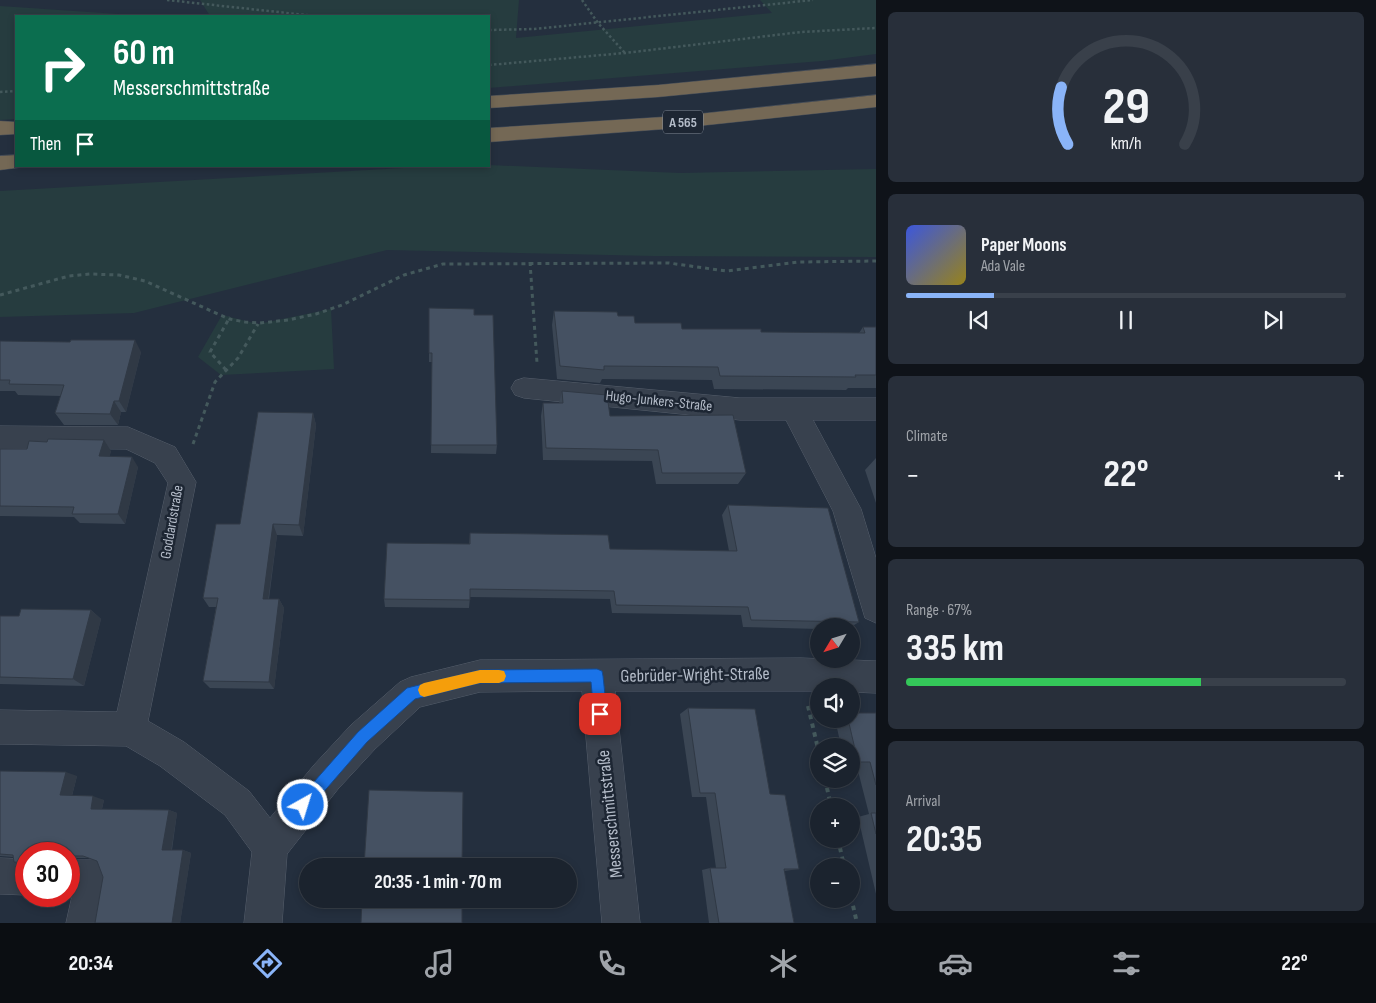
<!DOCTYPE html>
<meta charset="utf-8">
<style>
body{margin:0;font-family:"Sofia Sans Condensed",sans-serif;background:#282f3a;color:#f1f3f6;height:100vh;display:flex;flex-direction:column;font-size:19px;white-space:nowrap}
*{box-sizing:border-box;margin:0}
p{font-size:16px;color:#a0a4aa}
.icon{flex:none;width:28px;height:28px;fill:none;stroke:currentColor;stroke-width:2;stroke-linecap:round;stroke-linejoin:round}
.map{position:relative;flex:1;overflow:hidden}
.drawer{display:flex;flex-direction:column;gap:12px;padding:12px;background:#0f1319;width:500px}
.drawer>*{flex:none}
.guide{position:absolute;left:15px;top:15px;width:475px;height:152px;border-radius:0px;box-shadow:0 2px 8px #0003,0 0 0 1px #39404a;background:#0b6e4f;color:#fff;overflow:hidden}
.needle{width:32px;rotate:232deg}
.buttons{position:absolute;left:810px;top:618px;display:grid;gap:10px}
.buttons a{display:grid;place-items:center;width:50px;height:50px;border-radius:50%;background:#1b232e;box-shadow:0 2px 8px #0003,0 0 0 1px #39404a;font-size:25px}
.speed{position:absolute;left:15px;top:842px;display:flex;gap:10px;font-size:25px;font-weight:700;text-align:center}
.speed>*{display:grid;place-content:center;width:65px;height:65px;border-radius:50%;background:#1b232e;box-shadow:0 2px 8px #0003,0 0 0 1px #39404a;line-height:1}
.speed .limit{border:8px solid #d22;background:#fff;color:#111}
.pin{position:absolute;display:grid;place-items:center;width:42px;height:42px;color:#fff;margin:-21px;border-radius:10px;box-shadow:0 2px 8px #0006}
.me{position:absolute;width:55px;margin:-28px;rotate:39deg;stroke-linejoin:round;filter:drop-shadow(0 0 4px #0008)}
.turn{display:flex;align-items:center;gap:18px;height:105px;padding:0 15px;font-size:22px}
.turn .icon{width:65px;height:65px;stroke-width:2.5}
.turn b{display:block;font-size:35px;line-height:42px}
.then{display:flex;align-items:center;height:48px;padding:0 15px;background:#0003;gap:10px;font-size:19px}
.big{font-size:38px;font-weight:700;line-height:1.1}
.drawer .tile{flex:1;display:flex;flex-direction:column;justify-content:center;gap:8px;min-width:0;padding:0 18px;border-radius:8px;background:#282f3a}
.drawer .dial{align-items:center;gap:0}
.dial svg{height:130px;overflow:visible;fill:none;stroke:#39404a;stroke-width:7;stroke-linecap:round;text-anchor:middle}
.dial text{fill:#f1f3f6;stroke:none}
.song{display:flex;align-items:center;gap:15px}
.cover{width:60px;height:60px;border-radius:8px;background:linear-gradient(135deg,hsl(230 70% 55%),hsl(50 70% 35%))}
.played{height:5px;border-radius:2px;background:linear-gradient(90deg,#8ab4f8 20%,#39404a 20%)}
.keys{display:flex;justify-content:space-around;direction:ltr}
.heat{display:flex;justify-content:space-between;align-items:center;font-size:28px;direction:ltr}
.charge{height:8px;border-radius:4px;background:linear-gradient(90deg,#34c759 67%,#39404a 0)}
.trip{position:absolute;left:299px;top:858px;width:278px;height:50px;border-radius:25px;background:#1b232e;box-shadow:0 2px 8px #0003,0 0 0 1px #39404a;font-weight:700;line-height:50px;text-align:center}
.tabs{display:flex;height:80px;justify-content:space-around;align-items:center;background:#0b0e12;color:#a0a4aa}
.tabs .icon{width:35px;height:35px}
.tabs .selected{color:#8ab4f8}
.tabs b{font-size:22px;color:#f1f3f6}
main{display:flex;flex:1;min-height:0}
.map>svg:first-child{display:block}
</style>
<main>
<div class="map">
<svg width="876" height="923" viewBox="0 0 876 923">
<rect width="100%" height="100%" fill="#242f3e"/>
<g fill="#263c3f">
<path d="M 200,0 L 519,0 L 516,38 L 772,13 L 760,0 L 876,0 L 876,54 L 822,61 L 489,88 L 489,16 L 210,16 Z"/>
<path d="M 0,6 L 148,16 L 16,16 L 16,119 L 0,120 Z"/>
<path d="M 489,165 L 680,173 L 876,169 L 876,257 L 653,256 L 387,250 L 134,313 L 0,317 L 0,191 L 438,166 Z"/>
<path d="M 331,309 L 334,369 L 221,375 L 198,357 L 222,315 L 258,324 Z"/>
</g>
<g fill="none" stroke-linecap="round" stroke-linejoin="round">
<g stroke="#565f6c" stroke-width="1">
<g id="minor">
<path d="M 524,378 L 740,398 L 876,398 L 876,420 L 813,420 L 861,509 L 876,558 L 876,623 L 865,618 L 833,511 L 786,420 L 740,420 L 524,398 L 515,395 L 511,388 L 515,381 Z"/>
<path d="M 0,426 L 128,427 L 175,447 L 196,482 L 148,721 L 184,742 L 249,791 L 270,818 L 314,765 L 351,725 L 400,682 L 411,677 L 480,660 L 801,658 L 876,661 L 876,693 L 851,692 L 851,686 L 819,686 L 819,691 L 615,691 L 640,923 L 602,923 L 582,691 L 480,692 L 420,707 L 375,749 L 338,789 L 287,854 L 282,923 L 244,923 L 252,852 L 225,815 L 160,766 L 126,746 L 0,744 L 0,710 L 117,712 L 168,483 L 155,463 L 126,449 L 0,448 Z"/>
<path d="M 0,858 L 26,859 L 26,895 L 0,894 Z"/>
<path d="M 69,860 L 94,860 L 107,865 L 112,878 L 104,923 L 66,923 L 72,896 L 69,896 Z"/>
</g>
</g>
<g stroke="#434c59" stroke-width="1">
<g id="highway">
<path d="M 876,64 L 876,76 L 658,97 L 489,108 L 489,96 L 658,85 Z"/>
<path d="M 876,95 L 876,107 L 679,128 L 489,142 L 489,128 L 679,116 Z"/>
<path d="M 0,121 L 16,122 L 16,134 L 0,135 Z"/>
<path d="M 16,155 L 16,166 L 23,167 L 0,170 L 0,156 Z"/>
</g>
</g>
<g stroke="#44595c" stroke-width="2.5" stroke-dasharray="2.5 2.5" stroke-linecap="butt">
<path d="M 167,0 L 315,16"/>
<path d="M 582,0 L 598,23 L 625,53"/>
<path d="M 489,30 L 534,29 L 813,0"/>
<path d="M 489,65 L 625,53 L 801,32 L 876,28"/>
<path d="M 0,92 L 16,91"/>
</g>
<g stroke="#44595c" stroke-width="3" stroke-dasharray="4 4" stroke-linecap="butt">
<path d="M 530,262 L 537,363"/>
<path d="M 0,295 L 69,276 L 90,274 L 119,275 L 145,281 L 229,319 L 245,322 L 260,323 L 288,320 L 316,314 L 342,305 L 404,275 L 443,264 L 669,263 L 726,271 L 799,262 L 876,261"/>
<path d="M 226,370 L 210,352 L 230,317"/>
<path d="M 193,444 L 215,382 L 238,358 L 258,324"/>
</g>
<g stroke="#44595c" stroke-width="4" stroke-dasharray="4.5 4.5" stroke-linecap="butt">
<path d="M 808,706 L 819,753"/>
<path d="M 825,779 L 831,806"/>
<path d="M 838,839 L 844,866"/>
<path d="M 851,897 L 857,923"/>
</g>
<use href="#minor" fill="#38414e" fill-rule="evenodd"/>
<use href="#highway" fill="#746855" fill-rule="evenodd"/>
</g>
<g fill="#3b4654">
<path d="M 429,308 L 474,315 L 497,445 L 496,454 L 431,453 L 432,362 L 429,362 Z"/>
<path d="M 554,311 L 618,316 L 635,323 L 682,329 L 761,332 L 859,333 L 863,327 L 876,327 L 876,388 L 848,388 L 846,390 L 714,389 L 712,380 L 602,379 L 600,383 L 557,379 L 552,325 Z"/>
<path d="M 0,341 L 141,352 L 126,412 L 121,412 L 118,425 L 64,425 L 55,413 L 61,396 L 18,395 L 15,391 L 0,391 Z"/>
<path d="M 562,391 L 610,416 L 746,473 L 738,484 L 656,484 L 652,461 L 543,460 L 541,416 L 543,403 L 559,403 Z"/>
<path d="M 313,413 L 316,425 L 303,536 L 277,535 L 269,599 L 279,599 L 284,608 L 274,689 L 210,688 L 203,681 L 216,607 L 209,607 L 203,598 L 240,524 Z"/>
<path d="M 0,449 L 111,451 L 109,457 L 138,467 L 125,524 L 80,523 L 74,517 L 0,516 Z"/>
<path d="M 876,458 L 876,503 L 865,470 Z"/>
<path d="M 728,505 L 859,622 L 851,627 L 851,626 L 819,626 L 819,629 L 743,627 L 741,615 L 612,613 L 610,599 L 470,597 L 469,608 L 385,607 L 384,599 L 469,544 L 470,533 L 610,549 L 729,551 L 722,515 Z"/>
<path d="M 91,610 L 101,619 L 84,686 L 0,684 L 0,616 L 19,616 Z"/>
<path d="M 688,708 L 770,794 L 799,869 L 784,871 L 794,923 L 709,923 L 702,870 L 710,868 L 716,868 L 706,797 L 692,797 L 680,714 Z"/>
<path d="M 876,713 L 876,894 L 858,817 L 869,814 L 857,767 L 851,767 L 851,746 L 841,746 L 835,719 L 851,719 Z"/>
<path d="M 0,771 L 77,776 L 72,796 L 104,800 L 102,809 L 169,810 L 177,813 L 172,850 L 183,850 L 191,853 L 180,923 L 95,923 L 103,877 L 97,861 L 89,858 L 69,858 L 69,859 L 69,854 L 26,854 L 26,864 L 14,862 L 13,857 L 0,856 Z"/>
</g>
<g fill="#303945">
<path d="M 135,340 L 141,352 L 126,412 L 119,401 Z"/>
<path d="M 114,401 L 121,412 L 118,425 L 110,414 Z"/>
<path d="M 313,413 L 316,425 L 303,536 L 299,525 Z"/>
<path d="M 104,440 L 111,451 L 107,467 L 99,456 Z"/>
<path d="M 132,457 L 138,467 L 125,524 L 118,514 Z"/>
<path d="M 273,524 L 277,535 L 267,608 L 263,599 Z"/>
<path d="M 279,599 L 284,608 L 274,689 L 269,682 Z"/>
<path d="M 91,610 L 101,619 L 84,686 L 73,679 Z"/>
<path d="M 66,772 L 77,776 L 71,799 L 60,795 Z"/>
<path d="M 93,796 L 104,800 L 101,812 L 91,809 Z"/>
<path d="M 169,810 L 177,813 L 171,852 L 162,850 Z"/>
<path d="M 183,850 L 191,853 L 180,923 L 172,923 Z"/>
</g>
<g fill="#455162" stroke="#303945">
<path d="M 429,308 L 474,309 L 474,315 L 493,315 L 497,445 L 431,445 L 432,353 L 429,353 Z"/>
<path d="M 554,311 L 617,312 L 618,316 L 634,316 L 635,323 L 681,323 L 682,329 L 761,329 L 761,332 L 865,333 L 863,327 L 876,327 L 876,375 L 855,375 L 856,377 L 720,376 L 718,367 L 604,366 L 604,370 L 560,366 Z"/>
<path d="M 71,340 L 135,340 L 119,401 L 114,401 L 110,414 L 55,413 L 64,385 L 9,384 L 10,380 L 0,380 L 0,341 L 70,342 Z"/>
<path d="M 562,391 L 607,395 L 610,416 L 733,415 L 746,473 L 662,473 L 658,450 L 546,448 L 543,403 L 563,403 Z"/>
<path d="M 258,412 L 313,413 L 299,525 L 273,524 L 263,599 L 279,599 L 269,682 L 203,681 L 218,598 L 203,598 L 216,524 L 240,524 Z"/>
<path d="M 48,439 L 104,440 L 99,456 L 132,457 L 118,514 L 72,514 L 74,507 L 0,506 L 0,449 L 27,449 L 29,441 L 47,442 Z"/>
<path d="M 728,505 L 828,508 L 859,622 L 751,620 L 748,607 L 616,605 L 614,591 L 470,589 L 470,600 L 384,599 L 387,543 L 470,544 L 470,533 L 608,535 L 610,549 L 737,551 Z"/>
<path d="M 21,609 L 91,610 L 73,679 L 0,677 L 0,616 L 19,616 Z"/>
<path d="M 688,708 L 755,709 L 770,794 L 785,795 L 799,869 L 784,869 L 794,923 L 719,923 L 710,868 L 726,868 L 715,793 L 700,793 Z"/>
<path d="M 851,713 L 876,713 L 876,785 L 870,762 L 858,762 L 848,719 L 851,719 Z"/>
<path d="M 0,771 L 66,772 L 60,795 L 93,796 L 91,809 L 169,810 L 162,850 L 183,850 L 172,923 L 95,923 L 103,877 L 97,861 L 83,856 L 69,856 L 69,854 L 26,854 L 26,863 L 14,862 L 13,855 L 0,854 Z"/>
<path d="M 369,790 L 463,792 L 462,866 L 364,866 Z"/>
<path d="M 871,813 L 876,813 L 876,834 Z"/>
<path d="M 362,899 L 462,899 L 462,923 L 361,923 Z"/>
</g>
<path fill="#1a73e8" stroke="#114b97" d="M 597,669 L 602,671 L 603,676 L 607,714 L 605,719 L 600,721 L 596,719 L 594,714 L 591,682 L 480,683 L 415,699 L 367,742 L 308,810 L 303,812 L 298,810 L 296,805 L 298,800 L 358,732 L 407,688 L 480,670 Z"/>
<path fill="#f59e0b" d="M 480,670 L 499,670 L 504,671 L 506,676 L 504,681 L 499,683 L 480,683 L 424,697 L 420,695 L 418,690 L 420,685 L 424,683 Z"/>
<g text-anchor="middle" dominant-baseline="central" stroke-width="5" stroke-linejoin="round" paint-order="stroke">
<rect fill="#1d2633" stroke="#878f9c" stroke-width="1" x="663" y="110.5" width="40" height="23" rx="4"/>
<g font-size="14" font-weight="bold" fill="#b4bcc9">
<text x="683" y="122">A 565</text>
</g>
<g font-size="15" fill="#b4bcc9" stroke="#1d2633">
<text transform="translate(659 401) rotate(6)">Hugo-Junkers-Straße</text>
<text transform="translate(172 522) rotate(-80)">Goddardstraße</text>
</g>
<g font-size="18" fill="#b4bcc9" stroke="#1d2633">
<text transform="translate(695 675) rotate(-1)">Gebrüder-Wright-Straße</text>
<text transform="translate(610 814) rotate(-96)">Messerschmittstraße</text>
</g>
</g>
</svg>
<div class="buttons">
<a><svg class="needle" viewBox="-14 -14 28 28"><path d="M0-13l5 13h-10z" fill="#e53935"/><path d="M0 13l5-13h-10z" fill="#a0a4aa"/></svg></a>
<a><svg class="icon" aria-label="sound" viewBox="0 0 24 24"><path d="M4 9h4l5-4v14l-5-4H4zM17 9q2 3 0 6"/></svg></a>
<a><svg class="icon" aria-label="layers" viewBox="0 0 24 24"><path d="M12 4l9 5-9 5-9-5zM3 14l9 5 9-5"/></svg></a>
<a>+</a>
<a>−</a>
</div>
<div class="speed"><div class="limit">30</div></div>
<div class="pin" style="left:600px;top:714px;background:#d93025"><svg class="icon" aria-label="arrive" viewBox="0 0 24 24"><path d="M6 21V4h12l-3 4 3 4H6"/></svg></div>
<svg class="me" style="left:303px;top:805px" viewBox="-20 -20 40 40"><circle r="17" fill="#1a73e8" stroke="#fff" stroke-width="3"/><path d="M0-11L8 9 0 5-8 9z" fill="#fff"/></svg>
<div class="trip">20:35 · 1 min · 70 m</div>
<div class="guide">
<div class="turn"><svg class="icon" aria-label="right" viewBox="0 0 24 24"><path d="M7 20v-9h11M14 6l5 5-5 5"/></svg><div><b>60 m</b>Messerschmittstraße</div></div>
<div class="then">Then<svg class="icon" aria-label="arrive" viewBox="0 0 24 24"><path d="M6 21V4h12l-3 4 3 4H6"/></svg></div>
</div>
</div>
<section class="drawer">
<div class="tile dial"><svg viewBox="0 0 100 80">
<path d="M14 69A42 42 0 1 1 86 69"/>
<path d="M14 69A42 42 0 0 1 10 34" stroke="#8ab4f8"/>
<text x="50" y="56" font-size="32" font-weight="700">29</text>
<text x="50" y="72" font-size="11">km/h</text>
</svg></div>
<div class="tile">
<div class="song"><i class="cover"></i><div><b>Paper Moons</b><p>Ada Vale</p></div></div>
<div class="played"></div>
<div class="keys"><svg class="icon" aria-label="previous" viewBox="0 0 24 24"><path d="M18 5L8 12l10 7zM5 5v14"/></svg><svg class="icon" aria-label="pause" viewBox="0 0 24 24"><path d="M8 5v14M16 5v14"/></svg><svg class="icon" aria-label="next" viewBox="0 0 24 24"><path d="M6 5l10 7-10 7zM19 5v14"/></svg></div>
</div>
<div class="tile"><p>Climate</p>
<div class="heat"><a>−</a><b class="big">22°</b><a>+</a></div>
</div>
<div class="tile"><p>Range · 67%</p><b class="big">335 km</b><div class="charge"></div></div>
<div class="tile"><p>Arrival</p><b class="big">20:35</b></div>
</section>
</main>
<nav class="tabs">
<b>20:34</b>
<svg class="icon selected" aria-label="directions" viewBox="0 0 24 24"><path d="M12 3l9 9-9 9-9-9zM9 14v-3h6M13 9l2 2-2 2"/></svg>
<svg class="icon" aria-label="music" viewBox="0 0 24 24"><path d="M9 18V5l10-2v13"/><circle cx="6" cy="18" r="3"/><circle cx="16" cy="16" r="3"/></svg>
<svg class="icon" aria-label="phone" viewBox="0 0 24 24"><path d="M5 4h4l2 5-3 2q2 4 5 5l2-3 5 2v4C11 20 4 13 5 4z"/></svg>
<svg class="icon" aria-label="climate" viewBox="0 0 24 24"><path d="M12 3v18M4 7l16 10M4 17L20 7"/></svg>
<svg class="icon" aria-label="car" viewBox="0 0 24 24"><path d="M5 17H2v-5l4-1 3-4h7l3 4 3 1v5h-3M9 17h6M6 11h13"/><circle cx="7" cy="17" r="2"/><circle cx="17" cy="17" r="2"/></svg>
<svg class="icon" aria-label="filters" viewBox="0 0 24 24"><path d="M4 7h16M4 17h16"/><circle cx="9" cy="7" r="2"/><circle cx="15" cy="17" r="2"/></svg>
<b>22°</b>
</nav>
